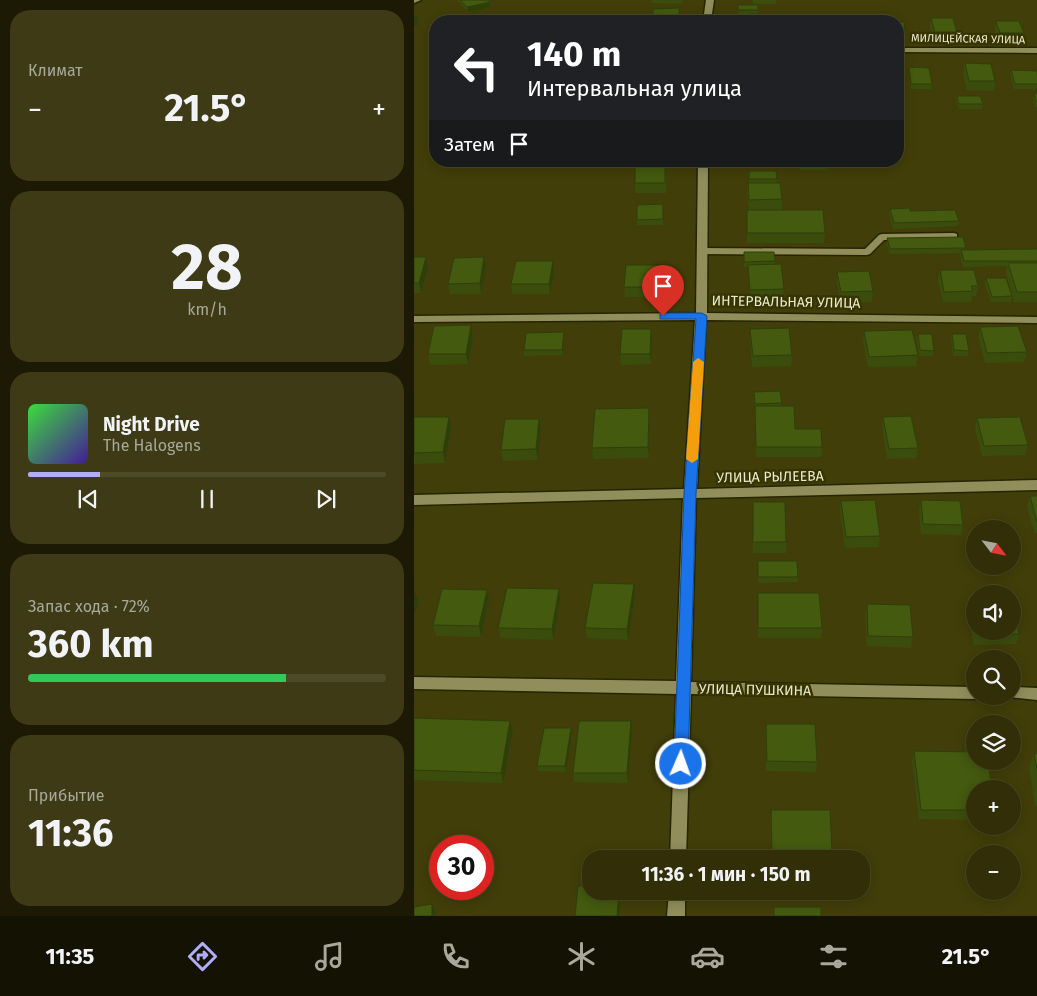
<!DOCTYPE html>
<html lang="ru">
<meta charset="utf-8">
<style>
body{margin:0;font-family:"Fira Sans",sans-serif;background:#3d3a15;color:#f1f3f6;height:100vh;display:flex;flex-direction:column;font-size:19px;white-space:nowrap}
*{box-sizing:border-box;margin:0}
p{font-size:16px;color:#a8a89b}
.icon{flex:none;width:28px;height:28px;fill:none;stroke:currentColor;stroke-width:2;stroke-linecap:round;stroke-linejoin:round}
.map{position:relative;flex:1;overflow:hidden}
.panel{display:flex;flex-direction:column;gap:10px;padding:10px;background:#1c1904;width:414px}
.panel>*{flex:none}
.banner{position:absolute;left:15px;top:15px;width:475px;height:152px;border-radius:20px;box-shadow:0 2px 12px #0003,0 0 0 1px #4d4a28;background:#202124;color:#fff;overflow:hidden}
.needle{width:32px;rotate:122deg}
.fabs{position:absolute;left:552px;top:520px;display:grid;gap:10px}
.fabs a{display:grid;place-items:center;width:55px;height:55px;border-radius:50%;background:#322e07;box-shadow:0 2px 12px #0003,0 0 0 1px #4d4a28;font-size:25px}
.speed{position:absolute;left:15px;top:835px;display:flex;gap:10px;font-size:25px;font-weight:700;text-align:center}
.speed>*{display:grid;place-content:center;width:65px;height:65px;border-radius:50%;background:#322e07;box-shadow:0 2px 12px #0003,0 0 0 1px #4d4a28;line-height:1}
.speed .limit{border:8px solid #d22;background:#fff;color:#111}
.pin{position:absolute;display:grid;place-items:center;width:42px;height:42px;color:#fff;margin:-51px -21px;border-radius:50% 50% 50% 0;rotate:-45deg;box-shadow:0 0 5px #0007}
.pin .icon{rotate:45deg}
.me{position:absolute;width:55px;margin:-28px;rotate:2deg;stroke-linejoin:round;filter:drop-shadow(0 0 4px #0008)}
.turn{display:flex;align-items:center;gap:18px;height:105px;padding:0 15px;font-size:22px}
.turn .icon{width:65px;height:65px;stroke-width:2.5}
.turn b{display:block;font-size:35px;line-height:42px}
.then{display:flex;align-items:center;height:48px;padding:0 15px;background:#0003;gap:10px;font-size:19px}
.big{font-size:38px;font-weight:700;line-height:1.1}
.panel .widget{flex:1;display:flex;flex-direction:column;justify-content:center;gap:8px;min-width:0;padding:0 18px;border-radius:20px;background:#3d3a15}
.panel .dial{align-items:center;gap:0}
.dial b{font-size:65px;line-height:1}
.song{display:flex;align-items:center;gap:15px}
.cover{width:60px;height:60px;border-radius:8px;background:linear-gradient(135deg,hsl(120 70% 55%),hsl(260 70% 35%))}
.played{height:5px;border-radius:2px;background:linear-gradient(90deg,#b0adfa 20%,#4d4a28 20%)}
.keys{display:flex;justify-content:space-around;direction:ltr}
.heat{display:flex;justify-content:space-between;align-items:center;font-size:28px;direction:ltr}
.charge{height:8px;border-radius:4px;background:linear-gradient(90deg,#34c759 72%,#4d4a28 0)}
.trip{position:absolute;left:168px;top:850px;width:288px;height:50px;border-radius:20px;background:#322e07;box-shadow:0 2px 12px #0003,0 0 0 1px #4d4a28;font-weight:700;line-height:50px;text-align:center}
.dock{display:flex;height:80px;justify-content:space-around;align-items:center;background:#141203;color:#a8a89b}
.dock .icon{width:35px;height:35px}
.dock .selected{color:#b0adfa}
.dock b{font-size:22px;color:#f1f3f6}
main{display:flex;flex:1;min-height:0}
.map>svg:first-child{display:block}
</style>
<main>
<section class="panel">
<div class="widget"><p>Климат</p>
<div class="heat"><a>−</a><b class="big">21.5°</b><a>+</a></div>
</div>
<div class="widget dial"><b>28</b><p>km/h</p></div>
<div class="widget">
<div class="song"><i class="cover"></i><div><b>Night Drive</b><p>The Halogens</p></div></div>
<div class="played"></div>
<div class="keys"><svg class="icon" aria-label="previous" viewBox="0 0 24 24"><path d="M18 5L8 12l10 7zM5 5v14"/></svg><svg class="icon" aria-label="pause" viewBox="0 0 24 24"><path d="M8 5v14M16 5v14"/></svg><svg class="icon" aria-label="next" viewBox="0 0 24 24"><path d="M6 5l10 7-10 7zM19 5v14"/></svg></div>
</div>
<div class="widget"><p>Запас хода · 72%</p><b class="big">360 km</b><div class="charge"></div></div>
<div class="widget"><p>Прибытие</p><b class="big">11:36</b></div>
</section>
<div class="map">
<svg width="624" height="916" viewBox="0 0 624 916">
<rect width="100%" height="100%" fill="#423e09"/>
<g fill="none" stroke-linecap="round" stroke-linejoin="round">
<g stroke="#272500" stroke-width="3">
<path id="lane" d="M 540,233 L 543,234 L 543,238 L 470,240 L 456,254 L 453,255 L 288,254 L 283,251 L 288,248 L 451,249 L 465,235 L 468,234 Z"/>
</g>
<g stroke="#272500" stroke-width="3">
<g id="street">
<path d="M 0,0 L 7,0 L 0,3 Z"/>
<path d="M 292,0 L 300,0 L 297,21 L 289,21 Z"/>
<path d="M 484,48 L 624,48 L 624,53 L 484,52 Z"/>
<path d="M 284,161 L 294,161 L 293,313 L 624,317 L 624,323 L 292,320 L 283,489 L 624,480 L 624,490 L 282,498 L 277,682 L 561,687 L 561,696 L 567,696 L 561,699 L 277,694 L 272,859 L 256,859 L 262,694 L 0,689 L 0,677 L 262,681 L 269,498 L 0,505 L 0,495 L 270,489 L 281,320 L 0,322 L 0,316 L 282,313 Z"/>
<path d="M 599,687 L 624,688 L 624,700 L 594,697 L 599,696 Z"/>
<path d="M 255,891 L 271,891 L 271,916 L 253,916 Z"/>
</g>
</g>
<use href="#lane" fill="#918e5c" fill-rule="evenodd"/>
<use href="#street" fill="#918e5c" fill-rule="evenodd"/>
</g>
<g fill="#3a4d0d">
<path d="M 43,0 L 75,0 L 77,7 L 54,12 Z"/>
<path d="M 237,0 L 269,0 L 268,4 L 238,3 Z"/>
<rect x="339" y="0" width="23" height="4"/>
<path d="M 344,5 L 344,14 L 324,14 L 324,10 Z"/>
<path d="M 265,8 L 265,21 L 239,21 L 239,9 Z"/>
<path d="M 517,18 L 543,32 L 542,41 L 520,41 L 516,27 Z"/>
<path d="M 582,21 L 610,33 L 608,42 L 585,42 L 581,30 Z"/>
<path d="M 484,22 L 491,31 L 490,40 L 484,40 Z"/>
<path d="M 551,63 L 581,81 L 580,91 L 553,90 L 549,73 Z"/>
<path d="M 495,67 L 518,84 L 517,89 L 497,89 L 495,72 Z"/>
<path d="M 597,70 L 623,71 L 624,89 L 600,89 L 596,75 Z"/>
<path d="M 620,94 L 624,94 L 624,107 L 621,107 L 619,99 Z"/>
<path d="M 543,96 L 569,104 L 568,109 L 545,109 L 542,101 Z"/>
<rect x="346" y="161" width="30" height="4"/>
<path d="M 385,161 L 414,161 L 414,170 L 386,170 Z"/>
<path d="M 335,171 L 363,179 L 362,183 L 368,199 L 368,210 L 340,210 L 411,233 L 410,243 L 333,243 L 333,210 L 335,210 L 333,193 L 334,183 L 335,183 Z"/>
<path d="M 252,174 L 252,193 L 221,193 L 221,183 Z"/>
<path d="M 249,204 L 249,225 L 223,225 L 223,220 Z"/>
<path d="M 476,209 L 496,211 L 545,221 L 544,226 L 479,229 L 475,214 Z"/>
<path d="M 473,238 L 552,248 L 551,250 L 624,249 L 624,302 L 600,302 L 592,274 L 593,266 L 549,267 L 546,255 L 547,253 L 475,254 L 473,243 Z"/>
<path d="M 330,252 L 361,261 L 361,264 L 370,289 L 369,300 L 336,300 L 334,267 L 330,267 Z"/>
<path d="M 0,257 L 12,257 L 14,267 L 7,293 L 0,293 Z"/>
<path d="M 70,257 L 72,267 L 67,294 L 36,294 L 34,284 Z"/>
<path d="M 244,265 L 244,276 L 243,297 L 211,297 L 210,287 Z"/>
<path d="M 526,270 L 564,286 L 562,296 L 558,296 L 557,302 L 529,302 L 524,280 Z"/>
<path d="M 140,272 L 136,294 L 98,294 L 97,284 Z"/>
<path d="M 423,272 L 459,291 L 458,302 L 426,302 L 423,282 Z"/>
<path d="M 572,278 L 598,296 L 597,302 L 577,302 L 571,284 Z"/>
<path d="M 57,325 L 59,336 L 54,364 L 16,365 L 14,354 Z"/>
<path d="M 566,327 L 613,352 L 610,362 L 571,363 L 564,337 Z"/>
<path d="M 237,329 L 238,339 L 237,364 L 207,365 L 206,354 Z"/>
<path d="M 336,329 L 378,355 L 377,366 L 338,367 L 336,340 Z"/>
<path d="M 450,331 L 504,355 L 502,366 L 454,367 L 449,341 Z"/>
<path d="M 150,332 L 150,337 L 149,355 L 110,356 L 110,350 Z"/>
<path d="M 504,334 L 520,351 L 519,356 L 505,356 L 503,339 Z"/>
<path d="M 538,334 L 555,351 L 554,356 L 539,356 L 537,340 Z"/>
<path d="M 340,392 L 368,403 L 367,406 L 381,429 L 408,447 L 407,457 L 342,457 L 341,409 Z"/>
<path d="M 0,417 L 35,417 L 37,427 L 31,463 L 0,464 Z"/>
<path d="M 469,417 L 504,448 L 502,458 L 473,459 L 468,427 Z"/>
<path d="M 235,418 L 235,458 L 179,459 L 178,448 Z"/>
<path d="M 563,418 L 614,445 L 611,455 L 568,456 L 561,429 Z"/>
<path d="M 125,419 L 127,429 L 124,460 L 89,461 L 87,450 Z"/>
<path d="M 616,496 L 624,496 L 624,533 L 620,533 L 613,506 Z"/>
<path d="M 507,500 L 549,525 L 547,535 L 507,534 L 505,511 Z"/>
<path d="M 427,501 L 466,536 L 465,547 L 431,548 L 426,512 Z"/>
<path d="M 339,502 L 372,542 L 372,553 L 339,553 Z"/>
<path d="M 344,561 L 384,577 L 384,582 L 344,583 Z"/>
<path d="M 220,584 L 221,595 L 214,640 L 173,638 L 171,628 Z"/>
<path d="M 73,590 L 75,600 L 67,637 L 22,636 L 19,625 Z"/>
<path d="M 344,593 L 408,628 L 407,638 L 344,638 Z"/>
<path d="M 555,598 L 561,598 L 561,631 L 599,631 L 605,634 L 602,644 L 560,645 L 553,609 Z"/>
<path d="M 146,600 L 139,640 L 87,638 L 84,628 Z"/>
<path d="M 453,604 L 499,637 L 497,648 L 453,646 L 451,614 Z"/>
<path d="M 0,718 L 99,731 L 89,783 L 0,780 Z"/>
<path d="M 352,724 L 403,762 L 402,772 L 352,771 Z"/>
<path d="M 157,728 L 158,733 L 152,772 L 124,771 L 123,766 Z"/>
<path d="M 218,731 L 214,783 L 160,782 L 159,773 Z"/>
<path d="M 500,751 L 561,789 L 561,820 L 505,819 L 498,761 Z"/>
<path d="M 620,754 L 624,754 L 624,806 L 621,806 L 615,768 Z"/>
<path d="M 357,810 L 418,851 L 417,859 L 358,859 Z"/>
</g>
<g fill="#2f3f0a">
<path d="M 76,2 L 77,7 L 54,12 L 53,7 Z"/>
<path d="M 0,16 L 3,16 L 4,25 L 0,26 Z"/>
<path d="M 12,257 L 14,267 L 7,293 L 5,283 Z"/>
<path d="M 70,257 L 72,267 L 67,294 L 66,283 Z"/>
<path d="M 139,261 L 140,272 L 136,294 L 135,284 Z"/>
<path d="M 244,265 L 244,276 L 243,297 L 242,287 Z"/>
<path d="M 57,325 L 59,336 L 54,364 L 52,354 Z"/>
<path d="M 237,329 L 238,339 L 237,364 L 236,354 Z"/>
<path d="M 150,332 L 150,337 L 149,355 L 148,350 Z"/>
<path d="M 235,408 L 235,458 L 234,447 Z"/>
<path d="M 35,417 L 37,427 L 31,463 L 29,452 Z"/>
<path d="M 125,419 L 127,429 L 124,460 L 122,449 Z"/>
<path d="M 220,584 L 221,595 L 214,640 L 213,629 Z"/>
<path d="M 145,589 L 146,600 L 139,640 L 138,629 Z"/>
<path d="M 73,590 L 75,600 L 67,637 L 65,626 Z"/>
<path d="M 1,592 L 4,602 L 0,617 L 0,595 Z"/>
<path d="M 96,721 L 99,731 L 89,783 L 87,773 Z"/>
<path d="M 217,721 L 218,731 L 214,783 L 213,773 Z"/>
<path d="M 157,728 L 158,733 L 152,772 L 151,766 Z"/>
<path d="M 205,891 L 206,891 L 207,895 L 205,916 L 203,916 Z"/>
<path d="M 18,904 L 22,914 L 22,916 L 18,916 Z"/>
</g>
<g fill="#435a0f" stroke="#2f3f0a">
<path d="M 46,0 L 75,0 L 76,2 L 53,7 Z"/>
<rect x="324" y="5" width="20" height="5"/>
<path d="M 265,8 L 265,20 L 239,20 L 239,9 Z"/>
<path d="M 335,14 L 365,15 L 364,21 L 335,21 Z"/>
<rect x="467" y="18" width="14" height="3"/>
<path d="M 517,18 L 539,18 L 543,32 L 521,32 Z"/>
<path d="M 582,21 L 605,21 L 610,33 L 586,33 Z"/>
<path d="M 484,22 L 490,22 L 491,31 L 484,31 Z"/>
<path d="M 551,63 L 577,64 L 581,81 L 555,81 Z"/>
<path d="M 495,67 L 515,68 L 518,84 L 497,84 Z"/>
<path d="M 597,70 L 623,71 L 624,84 L 601,84 Z"/>
<path d="M 620,94 L 624,94 L 624,102 L 622,102 Z"/>
<path d="M 543,96 L 566,96 L 569,104 L 545,104 Z"/>
<rect x="386" y="161" width="28" height="4"/>
<rect x="221" y="164" width="30" height="19"/>
<path d="M 335,171 L 362,171 L 363,179 L 335,179 Z"/>
<path d="M 334,183 L 366,183 L 368,199 L 335,200 Z"/>
<path d="M 249,204 L 249,219 L 223,220 L 223,205 Z"/>
<path d="M 496,208 L 496,211 L 541,210 L 545,221 L 480,223 L 476,209 Z"/>
<path d="M 333,210 L 409,210 L 411,233 L 333,233 Z"/>
<path d="M 549,237 L 552,248 L 476,249 L 473,238 Z"/>
<path d="M 624,249 L 624,261 L 550,261 L 547,250 Z"/>
<path d="M 330,252 L 360,252 L 361,261 L 330,262 Z"/>
<path d="M 0,257 L 12,257 L 5,283 L 0,283 Z"/>
<path d="M 70,257 L 66,283 L 34,284 L 40,258 Z"/>
<path d="M 102,261 L 139,261 L 135,284 L 97,284 Z"/>
<path d="M 594,263 L 624,263 L 624,292 L 603,292 Z"/>
<path d="M 367,264 L 370,289 L 336,290 L 334,265 Z"/>
<path d="M 212,265 L 244,265 L 242,287 L 210,287 Z"/>
<path d="M 526,270 L 560,270 L 564,286 L 557,286 L 559,291 L 530,292 Z"/>
<path d="M 455,271 L 459,291 L 427,292 L 423,272 Z"/>
<path d="M 572,278 L 592,278 L 598,296 L 578,297 Z"/>
<path d="M 57,325 L 52,354 L 14,354 L 20,326 Z"/>
<path d="M 604,326 L 613,352 L 573,353 L 566,327 Z"/>
<path d="M 375,328 L 378,355 L 339,356 L 336,329 Z"/>
<path d="M 208,329 L 237,329 L 236,354 L 206,354 Z"/>
<path d="M 498,330 L 504,355 L 455,357 L 450,331 Z"/>
<path d="M 150,332 L 148,350 L 110,350 L 112,333 Z"/>
<path d="M 504,334 L 518,334 L 520,351 L 506,350 Z"/>
<path d="M 538,334 L 552,334 L 555,351 L 540,350 Z"/>
<path d="M 366,391 L 368,403 L 341,404 L 340,392 Z"/>
<path d="M 341,406 L 380,406 L 381,429 L 407,429 L 408,447 L 342,447 Z"/>
<path d="M 235,408 L 234,447 L 178,448 L 181,409 Z"/>
<path d="M 497,416 L 504,448 L 475,449 L 469,417 Z"/>
<path d="M 0,417 L 35,417 L 29,452 L 0,453 Z"/>
<path d="M 606,417 L 614,445 L 570,446 L 563,418 Z"/>
<path d="M 91,419 L 125,419 L 122,449 L 87,450 Z"/>
<path d="M 616,496 L 624,496 L 624,522 L 623,522 Z"/>
<path d="M 461,500 L 466,536 L 432,537 L 427,501 Z"/>
<path d="M 507,500 L 546,501 L 549,525 L 509,524 Z"/>
<path d="M 339,502 L 371,502 L 372,542 L 339,542 Z"/>
<path d="M 344,561 L 383,561 L 384,577 L 344,577 Z"/>
<path d="M 179,583 L 220,584 L 213,629 L 171,628 Z"/>
<path d="M 93,588 L 145,589 L 138,629 L 84,628 Z"/>
<path d="M 28,589 L 73,590 L 65,626 L 19,625 Z"/>
<path d="M 344,593 L 405,593 L 408,628 L 344,628 Z"/>
<path d="M 555,598 L 561,598 L 561,628 Z"/>
<path d="M 453,604 L 496,605 L 499,637 L 454,636 Z"/>
<path d="M 599,607 L 605,634 L 562,634 L 562,631 L 599,631 Z"/>
<path d="M 0,718 L 96,721 L 87,773 L 0,770 Z"/>
<path d="M 165,721 L 217,721 L 213,773 L 159,773 Z"/>
<path d="M 352,724 L 401,724 L 403,762 L 353,761 Z"/>
<path d="M 130,728 L 157,728 L 151,766 L 123,766 Z"/>
<path d="M 500,751 L 561,752 L 561,761 L 574,761 L 578,789 L 561,789 L 561,810 L 507,810 Z"/>
<path d="M 620,754 L 624,754 L 624,774 Z"/>
<path d="M 357,810 L 416,810 L 418,851 L 358,851 Z"/>
<path d="M 164,886 L 176,886 L 176,891 L 205,891 L 203,916 L 161,916 Z"/>
<path d="M 18,904 L 18,916 L 0,916 L 0,907 Z"/>
<rect x="360" y="907" width="47" height="9"/>
</g>
<path fill="#1a73e8" stroke="#114b97" d="M 249,313 L 288,313 L 293,316 L 282,494 L 274,764 L 272,769 L 267,771 L 262,769 L 260,764 L 270,494 L 282,319 L 246,319 L 246,314 Z"/>
<path fill="#f59e0b" d="M 284,358 L 290,362 L 284,459 L 278,463 L 272,459 L 279,362 Z"/>
<g text-anchor="middle" dominant-baseline="central" stroke-width="5" stroke-linejoin="round" paint-order="stroke">
<g font-size="11" fill="#ebeacf" stroke="#373400">
<text transform="translate(554 39) rotate(1)">МИЛИЦЕЙСКАЯ УЛИЦА</text>
</g>
<g font-size="14" fill="#ebeacf" stroke="#373400">
<text transform="translate(372 302) rotate(1)">ИНТЕРВАЛЬНАЯ УЛИЦА</text>
<text transform="translate(356 477) rotate(-1)">УЛИЦА РЫЛЕЕВА</text>
<text transform="translate(341 690) rotate(1)">УЛИЦА ПУШКИНА</text>
</g>
</g>
</svg>
<div class="fabs">
<a><svg class="needle" viewBox="-14 -14 28 28"><path d="M0-13l5 13h-10z" fill="#e53935"/><path d="M0 13l5-13h-10z" fill="#a8a89b"/></svg></a>
<a><svg class="icon" aria-label="sound" viewBox="0 0 24 24"><path d="M4 9h4l5-4v14l-5-4H4zM17 9q2 3 0 6"/></svg></a>
<a><svg class="icon" aria-label="search" viewBox="0 0 24 24"><circle cx="10" cy="10" r="6"/><path d="M15 15l6 6"/></svg></a>
<a><svg class="icon" aria-label="layers" viewBox="0 0 24 24"><path d="M12 4l9 5-9 5-9-5zM3 14l9 5 9-5"/></svg></a>
<a>+</a>
<a>−</a>
</div>
<div class="speed"><div class="limit">30</div></div>
<div class="pin" style="left:249px;top:316px;background:#d93025"><svg class="icon" aria-label="arrive" viewBox="0 0 24 24"><path d="M6 21V4h12l-3 4 3 4H6"/></svg></div>
<svg class="me" style="left:267px;top:764px" viewBox="-20 -20 40 40"><circle r="17" fill="#1a73e8" stroke="#fff" stroke-width="3"/><path d="M0-11L8 9 0 5-8 9z" fill="#fff"/></svg>
<div class="trip">11:36 · 1 мин · 150 m</div>
<div class="banner">
<div class="turn"><svg class="icon" aria-label="left" viewBox="0 0 24 24"><path d="M17 20v-9H6M10 6l-5 5 5 5"/></svg><div><b>140 m</b>Интервальная улица</div></div>
<div class="then">Затем<svg class="icon" aria-label="arrive" viewBox="0 0 24 24"><path d="M6 21V4h12l-3 4 3 4H6"/></svg></div>
</div>
</div>
</main>
<nav class="dock">
<b>11:35</b>
<svg class="icon selected" aria-label="directions" viewBox="0 0 24 24"><path d="M12 3l9 9-9 9-9-9zM9 14v-3h6M13 9l2 2-2 2"/></svg>
<svg class="icon" aria-label="music" viewBox="0 0 24 24"><path d="M9 18V5l10-2v13"/><circle cx="6" cy="18" r="3"/><circle cx="16" cy="16" r="3"/></svg>
<svg class="icon" aria-label="phone" viewBox="0 0 24 24"><path d="M5 4h4l2 5-3 2q2 4 5 5l2-3 5 2v4C11 20 4 13 5 4z"/></svg>
<svg class="icon" aria-label="climate" viewBox="0 0 24 24"><path d="M12 3v18M4 7l16 10M4 17L20 7"/></svg>
<svg class="icon" aria-label="car" viewBox="0 0 24 24"><path d="M5 17H2v-5l4-1 3-4h7l3 4 3 1v5h-3M9 17h6M6 11h13"/><circle cx="7" cy="17" r="2"/><circle cx="17" cy="17" r="2"/></svg>
<svg class="icon" aria-label="filters" viewBox="0 0 24 24"><path d="M4 7h16M4 17h16"/><circle cx="9" cy="7" r="2"/><circle cx="15" cy="17" r="2"/></svg>
<b>21.5°</b>
</nav>
